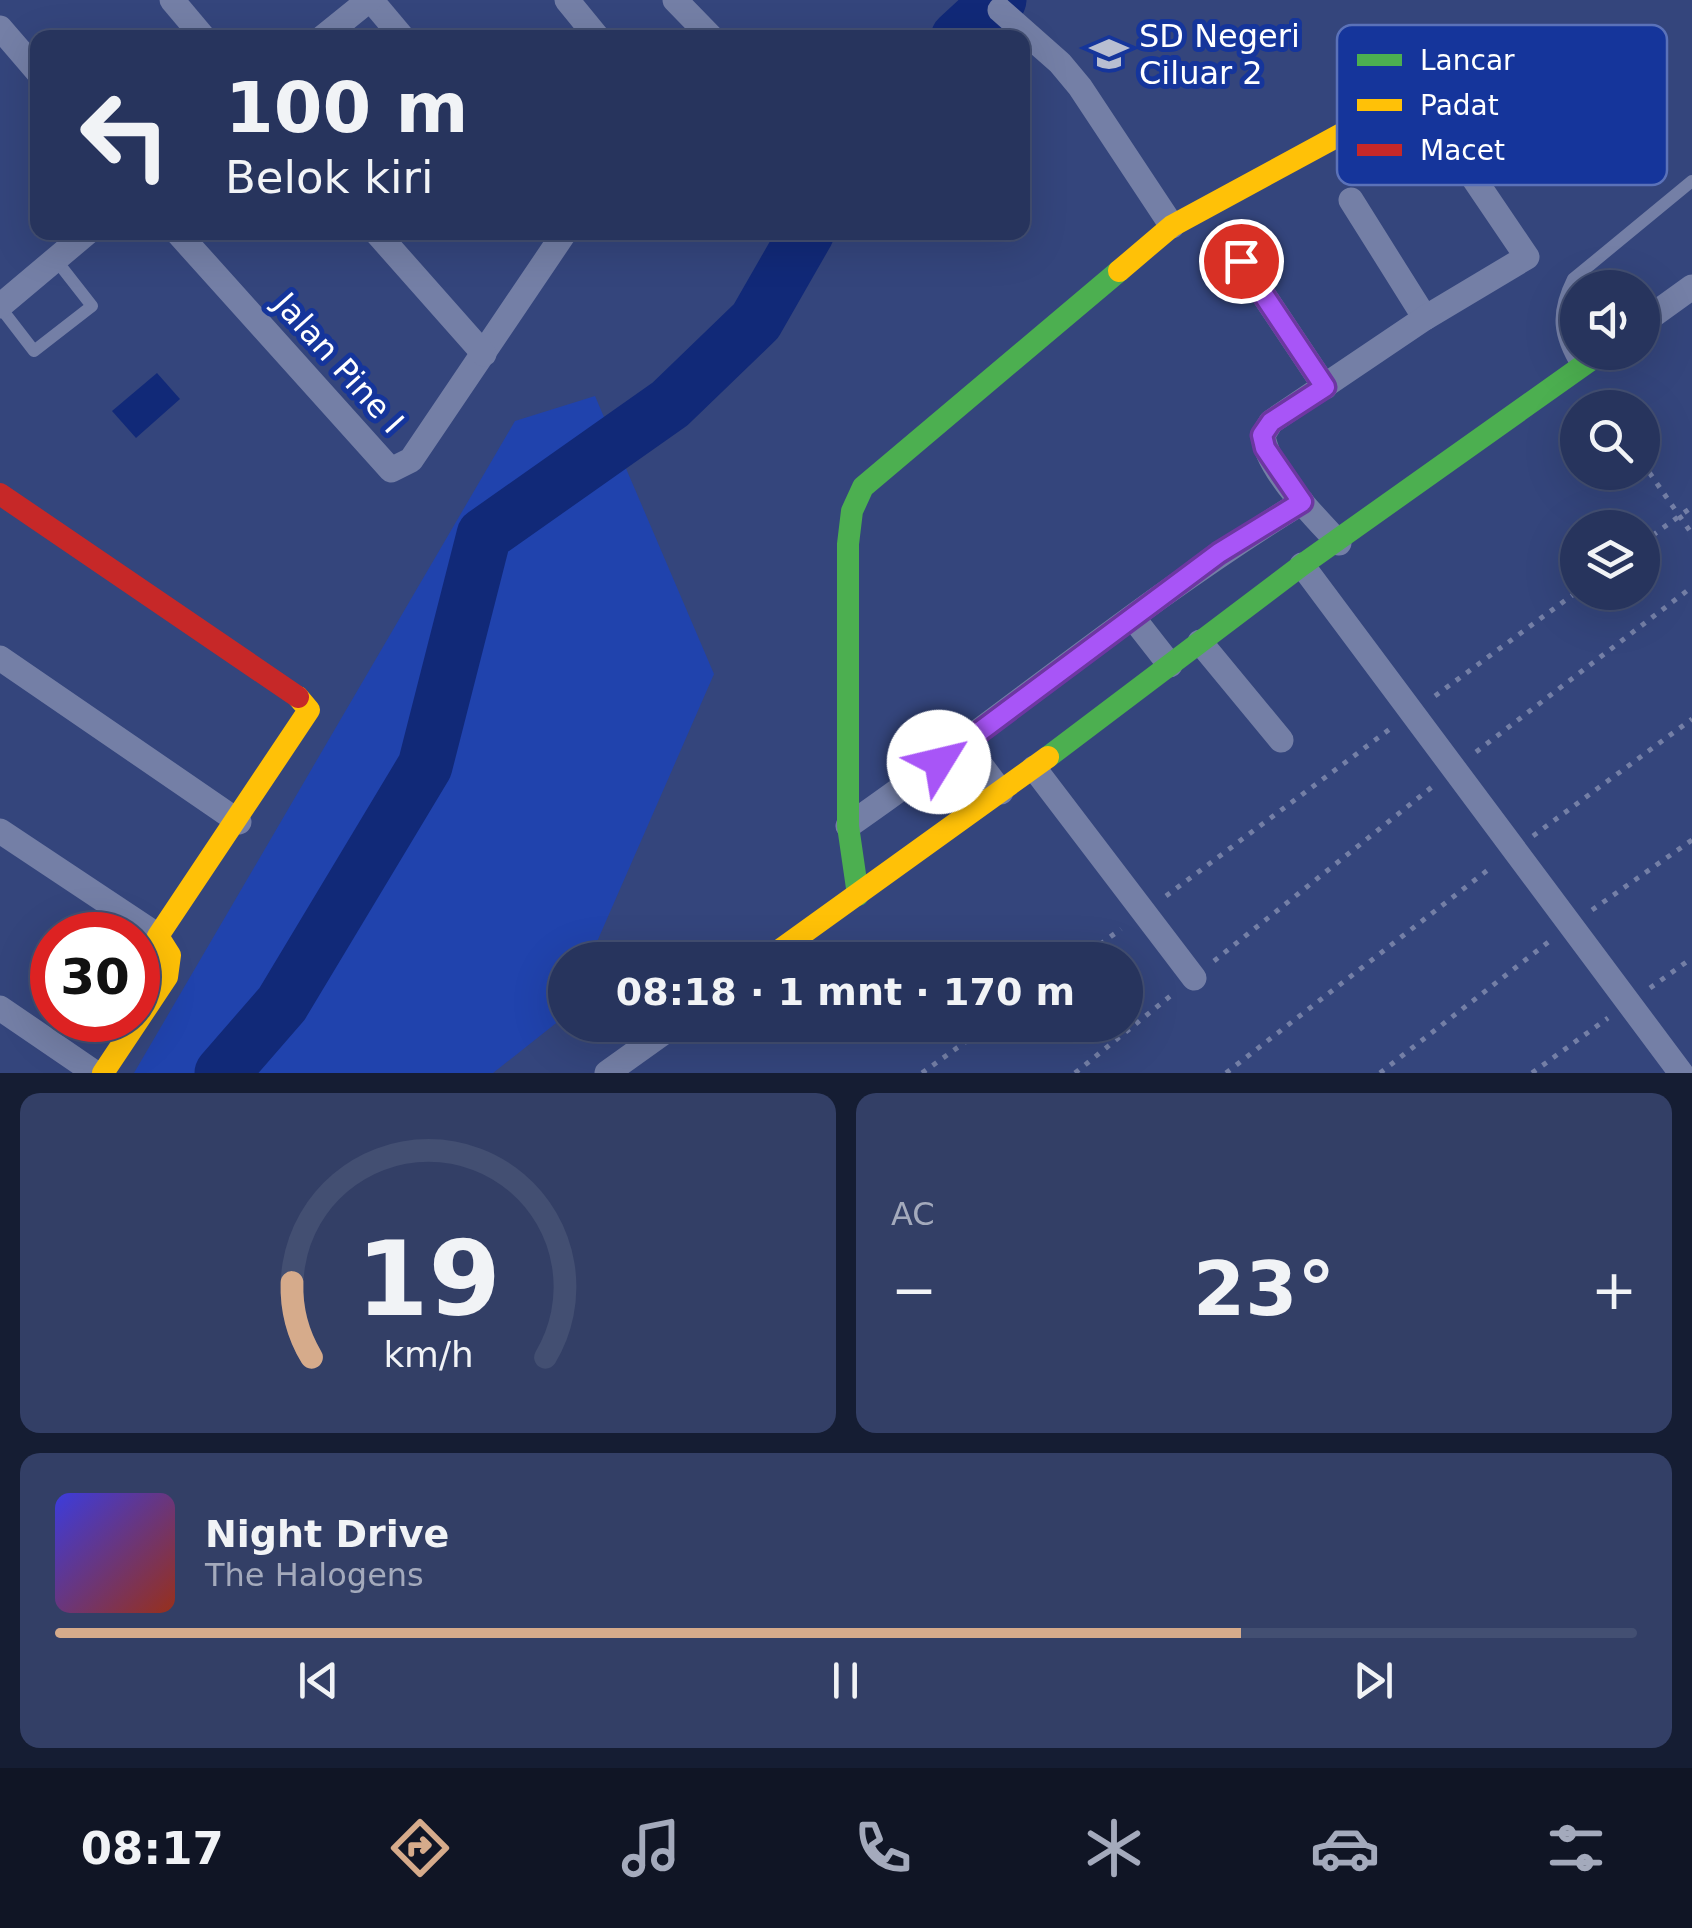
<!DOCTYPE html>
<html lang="id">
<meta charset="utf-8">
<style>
body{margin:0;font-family:"DejaVu Sans",sans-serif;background:#333f66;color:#f1f3f6;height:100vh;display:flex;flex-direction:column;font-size:38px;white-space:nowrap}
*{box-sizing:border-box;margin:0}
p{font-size:32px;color:#a4aabc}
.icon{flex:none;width:55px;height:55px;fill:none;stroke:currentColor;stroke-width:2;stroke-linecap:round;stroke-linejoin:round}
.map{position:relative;height:1073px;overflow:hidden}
.panel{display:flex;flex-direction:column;gap:20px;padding:20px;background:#151d33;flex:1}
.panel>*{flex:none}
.banner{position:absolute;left:30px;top:30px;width:1000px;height:210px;border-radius:20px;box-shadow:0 10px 40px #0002,0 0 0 2px #434f72;background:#27345d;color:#f1f3f6;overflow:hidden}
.fabs{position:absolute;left:1560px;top:270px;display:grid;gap:20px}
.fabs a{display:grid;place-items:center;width:100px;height:100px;border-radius:50%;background:#27345d;box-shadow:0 10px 40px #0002,0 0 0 2px #434f72;font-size:50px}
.speed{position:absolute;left:30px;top:912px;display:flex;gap:20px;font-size:50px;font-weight:700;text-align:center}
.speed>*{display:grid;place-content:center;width:130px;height:130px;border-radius:50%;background:#27345d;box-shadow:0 10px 40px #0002,0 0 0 2px #434f72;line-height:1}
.speed .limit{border:15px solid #d22;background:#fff;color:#111}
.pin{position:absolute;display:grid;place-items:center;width:85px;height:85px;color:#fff;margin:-42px;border:5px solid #fff;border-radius:50%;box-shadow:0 2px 10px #0007}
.me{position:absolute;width:110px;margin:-55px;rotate:54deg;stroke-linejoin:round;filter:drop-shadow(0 0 8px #0008)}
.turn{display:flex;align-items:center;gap:35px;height:210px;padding:0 30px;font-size:45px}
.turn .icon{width:130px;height:130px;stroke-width:2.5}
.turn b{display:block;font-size:70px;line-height:85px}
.big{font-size:75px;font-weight:800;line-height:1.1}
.panel .widget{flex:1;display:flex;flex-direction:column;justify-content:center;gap:15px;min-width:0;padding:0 35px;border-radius:20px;background:#333f66}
.panel .dial{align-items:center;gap:0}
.dial svg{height:260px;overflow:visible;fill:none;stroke:#434f72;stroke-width:7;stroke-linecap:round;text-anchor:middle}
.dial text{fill:#f1f3f6;stroke:none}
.song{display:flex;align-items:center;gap:30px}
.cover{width:120px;height:120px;border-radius:15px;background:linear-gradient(135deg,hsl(240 70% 55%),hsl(10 70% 35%))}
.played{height:10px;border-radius:5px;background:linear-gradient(90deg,#d6ab8b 75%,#434f72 75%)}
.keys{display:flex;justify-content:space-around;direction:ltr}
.heat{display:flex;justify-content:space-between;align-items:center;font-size:55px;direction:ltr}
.panel .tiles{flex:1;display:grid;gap:20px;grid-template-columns:1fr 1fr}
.widget:last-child{grid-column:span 2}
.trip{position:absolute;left:548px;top:942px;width:595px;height:100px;border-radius:50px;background:#27345d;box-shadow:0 10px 40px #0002,0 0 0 2px #434f72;font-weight:800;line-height:100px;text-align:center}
.menu{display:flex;height:160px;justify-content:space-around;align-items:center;background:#101525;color:#a4aabc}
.menu .icon{width:70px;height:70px}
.menu .active{color:#d6ab8b}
.menu b{font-size:45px;color:#f1f3f6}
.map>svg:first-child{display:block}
</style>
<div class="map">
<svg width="1692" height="1073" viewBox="0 0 1692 1073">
<rect width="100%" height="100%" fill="#34457c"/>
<path fill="#2043ad" d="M 595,396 L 714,674 L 589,960 L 565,960 L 565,1016 L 493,1073 L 134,1073 L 515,421 Z"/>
<path fill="#112978" d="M 157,373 L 180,399 L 136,438 L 112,411 Z"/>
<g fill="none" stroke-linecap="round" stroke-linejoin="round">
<g stroke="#112978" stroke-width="55">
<path d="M 958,38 L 999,0"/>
<path d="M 222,1073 L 282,1004 L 425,766 L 484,535 L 670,404 L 756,321 L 807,232"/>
</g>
<g stroke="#747fa6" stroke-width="5" stroke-dasharray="5 8" stroke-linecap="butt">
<path d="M 1642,462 L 1692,534"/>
<path d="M 1642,543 L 1692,507"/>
<path d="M 1435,696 L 1578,591"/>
<path d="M 1476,752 L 1692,587"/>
<path d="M 1533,836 L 1692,719"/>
<path d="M 1166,896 L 1390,729"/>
<path d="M 1592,910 L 1692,840"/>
<path d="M 1079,960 L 1121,929"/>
<path d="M 1214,961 L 1432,787"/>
<path d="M 1650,988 L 1692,958"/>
<path d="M 922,1073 L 989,1025"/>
<path d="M 1075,1073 L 1174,993"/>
<path d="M 1226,1073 L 1493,866"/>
<path d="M 1380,1073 L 1551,940"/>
<path d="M 1532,1073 L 1608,1018"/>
</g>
<g stroke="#747fa6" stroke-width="12">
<path d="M 0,307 L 34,351 L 92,306 L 56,260"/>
<path d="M 1578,367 C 1558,335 1556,313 1573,279 L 1692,181"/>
</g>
<g stroke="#747fa6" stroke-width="25">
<path d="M 172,0 L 204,38"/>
<path d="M 371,0 L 403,38"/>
<path d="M 567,0 L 598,38"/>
<path d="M 675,0 L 712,38"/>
<path d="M 1000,10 L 1060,63 L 1080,87 L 1172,226"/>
<path d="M 0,28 L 38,72"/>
<path d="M 322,38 L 369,0"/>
<path d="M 1351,200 L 1425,318"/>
<path d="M 177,232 L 391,470 L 411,460 L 565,232"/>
<path d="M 376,232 L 484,354"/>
<path d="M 1241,261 L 1325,387"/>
<path d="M 0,306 L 88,232"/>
<path d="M 1642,323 L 1692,287"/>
<path d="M 1339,543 C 1315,517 1267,470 1263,435 L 1271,422 L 1425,318 L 1527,257 L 1464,164"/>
<path d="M 1302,565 L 1681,1073"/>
<path d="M 1134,619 L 1170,665"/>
<path d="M 1200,642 L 1281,740"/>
<path d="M 0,658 L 239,822"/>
<path d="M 965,744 L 1001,792"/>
<path d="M 1034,768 L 1194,978"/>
<path d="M 848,826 C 1001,720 1144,599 1302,502"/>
<path d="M 0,831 L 158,936"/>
<path d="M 0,1008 L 95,1073"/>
<path d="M 607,1073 L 674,1025"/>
</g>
<g stroke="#4caf50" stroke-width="22">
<path d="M 1048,757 L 1302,565 L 1602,352"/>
<path d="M 858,895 L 848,826 L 848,544 L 852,511 L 863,487 L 1119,271"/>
</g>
<g stroke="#ffc107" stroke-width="22">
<path d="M 1119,271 L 1172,226 L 1360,124"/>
<path d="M 766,960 L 1048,757"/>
<path d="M 103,1073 L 167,977 L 170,955 L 158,936 L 309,710 L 298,697"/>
</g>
<path stroke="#c62828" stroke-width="22" d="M 0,494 L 298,697"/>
</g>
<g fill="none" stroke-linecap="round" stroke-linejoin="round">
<g stroke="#6d37a1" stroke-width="25">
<path id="route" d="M 939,762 L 1219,553 L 1302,502 L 1265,448 L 1262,435 L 1271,422 L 1325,387 L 1241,261"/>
</g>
<use href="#route" stroke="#a855f7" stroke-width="18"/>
</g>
<defs>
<g id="school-bare" transform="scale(3)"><path d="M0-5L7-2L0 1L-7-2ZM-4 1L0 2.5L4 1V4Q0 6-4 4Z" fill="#b8bed1" stroke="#15359b" stroke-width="2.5" paint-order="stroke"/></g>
</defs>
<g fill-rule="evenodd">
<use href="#school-bare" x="1109" y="54"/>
</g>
<g text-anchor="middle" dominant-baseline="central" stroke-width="10" stroke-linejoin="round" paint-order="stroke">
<g font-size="32" fill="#fff" stroke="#15359b" text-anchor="start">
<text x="1139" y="36">SD Negeri<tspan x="1139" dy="37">Ciluar 2</tspan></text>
</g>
<g font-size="32" fill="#fff" stroke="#15359b">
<text transform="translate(339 363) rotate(48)">Jalan Pine I</text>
</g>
</g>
<rect x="1337" y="25" width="330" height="160" rx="15" fill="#15359b" stroke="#5b72b9" stroke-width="2.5"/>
<rect x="1357" y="54" width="45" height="12" fill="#4caf50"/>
<rect x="1357" y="99" width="45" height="12" fill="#ffc107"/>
<rect x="1357" y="144" width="45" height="12" fill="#c62828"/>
<g font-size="28" fill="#fff">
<text x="1420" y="70">Lancar</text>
<text x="1420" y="115">Padat</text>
<text x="1420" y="160">Macet</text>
</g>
</svg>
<div class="fabs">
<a><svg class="icon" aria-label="sound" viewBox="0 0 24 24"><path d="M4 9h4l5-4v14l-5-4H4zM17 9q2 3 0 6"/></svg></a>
<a><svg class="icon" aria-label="search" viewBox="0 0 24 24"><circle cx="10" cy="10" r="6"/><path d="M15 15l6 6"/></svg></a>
<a><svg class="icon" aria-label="layers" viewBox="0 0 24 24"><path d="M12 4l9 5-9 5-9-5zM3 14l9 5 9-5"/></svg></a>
</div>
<div class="speed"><div class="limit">30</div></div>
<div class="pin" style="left:1241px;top:261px;background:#d93025"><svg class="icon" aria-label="arrive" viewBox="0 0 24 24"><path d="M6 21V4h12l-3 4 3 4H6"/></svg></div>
<svg class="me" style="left:939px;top:762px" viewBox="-20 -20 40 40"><circle r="19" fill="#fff"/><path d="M0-13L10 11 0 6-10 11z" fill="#a855f7"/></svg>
<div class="trip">08:18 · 1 mnt · 170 m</div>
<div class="banner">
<div class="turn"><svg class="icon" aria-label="left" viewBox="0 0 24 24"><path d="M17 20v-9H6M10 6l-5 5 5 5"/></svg><div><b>100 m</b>Belok kiri</div></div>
</div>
</div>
<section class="panel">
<div class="tiles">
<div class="widget dial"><svg viewBox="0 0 100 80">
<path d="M14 69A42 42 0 1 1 86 69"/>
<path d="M14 69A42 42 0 0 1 8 46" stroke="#d6ab8b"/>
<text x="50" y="56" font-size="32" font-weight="700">19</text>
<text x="50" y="72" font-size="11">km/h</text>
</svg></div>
<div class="widget"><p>AC</p>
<div class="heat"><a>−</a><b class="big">23°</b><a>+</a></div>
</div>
<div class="widget">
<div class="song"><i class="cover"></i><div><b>Night Drive</b><p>The Halogens</p></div></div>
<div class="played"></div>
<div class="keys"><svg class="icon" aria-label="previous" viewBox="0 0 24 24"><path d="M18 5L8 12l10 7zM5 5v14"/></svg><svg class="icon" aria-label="pause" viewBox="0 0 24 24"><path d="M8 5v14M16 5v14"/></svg><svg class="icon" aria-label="next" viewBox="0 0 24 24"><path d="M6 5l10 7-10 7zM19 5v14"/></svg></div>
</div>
</div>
</section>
<nav class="menu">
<b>08:17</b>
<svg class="icon active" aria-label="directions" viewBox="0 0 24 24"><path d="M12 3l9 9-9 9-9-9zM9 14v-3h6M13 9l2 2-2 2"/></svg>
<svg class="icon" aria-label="music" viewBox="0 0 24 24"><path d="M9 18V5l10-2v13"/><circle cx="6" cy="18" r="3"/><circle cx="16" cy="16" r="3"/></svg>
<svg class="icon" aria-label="phone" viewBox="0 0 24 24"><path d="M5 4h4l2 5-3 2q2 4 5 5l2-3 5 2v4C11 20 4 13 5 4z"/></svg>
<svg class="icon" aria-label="climate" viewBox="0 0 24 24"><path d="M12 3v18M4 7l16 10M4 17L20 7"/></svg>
<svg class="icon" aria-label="car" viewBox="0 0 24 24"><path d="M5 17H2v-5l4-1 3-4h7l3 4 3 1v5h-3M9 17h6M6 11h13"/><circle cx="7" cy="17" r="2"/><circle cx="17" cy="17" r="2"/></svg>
<svg class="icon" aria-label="filters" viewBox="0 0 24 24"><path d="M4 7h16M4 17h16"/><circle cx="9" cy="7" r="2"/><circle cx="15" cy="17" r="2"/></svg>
</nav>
